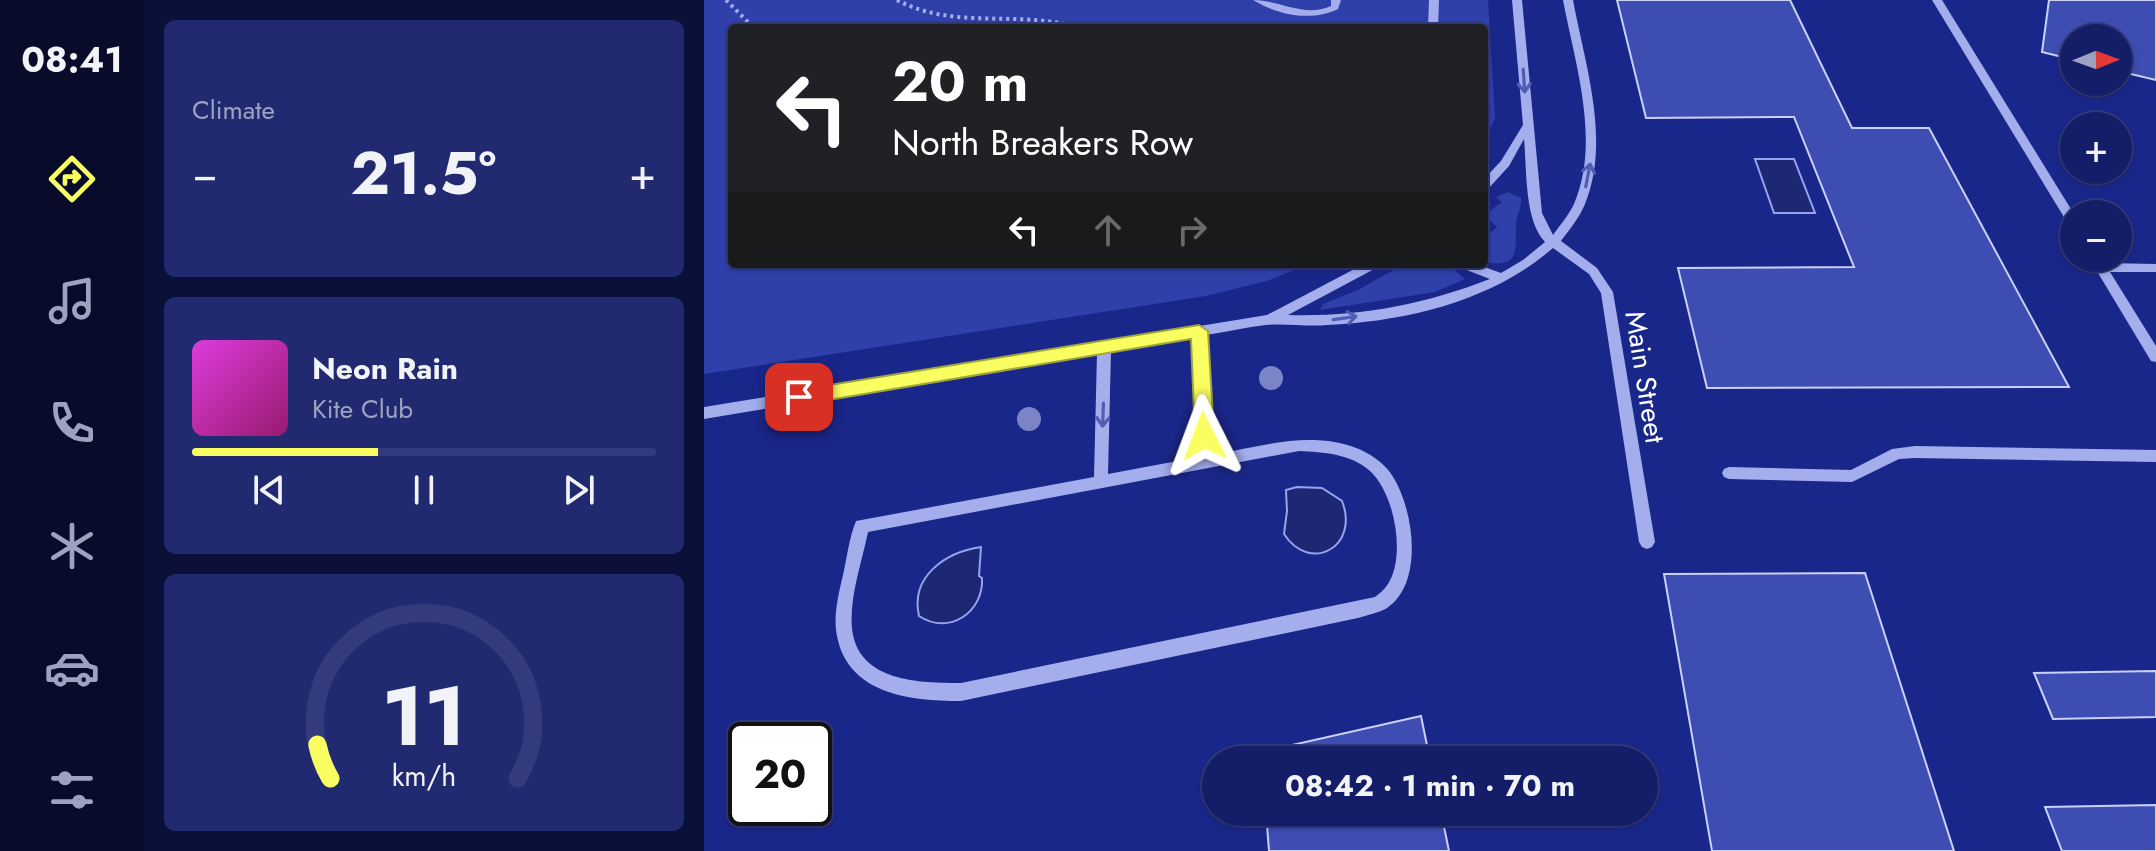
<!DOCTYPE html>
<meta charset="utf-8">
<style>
body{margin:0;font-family:Jost,sans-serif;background:#212a71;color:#f1f3f6;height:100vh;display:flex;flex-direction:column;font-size:30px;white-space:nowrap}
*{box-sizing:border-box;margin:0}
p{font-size:26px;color:#9da2c0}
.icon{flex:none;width:44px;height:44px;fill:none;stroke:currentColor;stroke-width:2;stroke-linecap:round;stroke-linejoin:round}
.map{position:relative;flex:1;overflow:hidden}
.panel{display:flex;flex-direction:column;gap:20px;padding:20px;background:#0b1039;width:560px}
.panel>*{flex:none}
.guide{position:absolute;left:24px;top:24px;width:760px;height:244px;border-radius:8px;box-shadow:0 2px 6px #0004,0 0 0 2px #333b7c;background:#202124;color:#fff;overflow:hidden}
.needle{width:52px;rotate:89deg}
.fabs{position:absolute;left:1356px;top:24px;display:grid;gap:16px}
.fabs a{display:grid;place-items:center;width:72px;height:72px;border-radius:50%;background:#141d68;box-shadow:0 2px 6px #0004,0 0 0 2px #333b7c;font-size:40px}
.speed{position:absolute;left:24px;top:722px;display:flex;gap:16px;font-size:40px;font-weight:700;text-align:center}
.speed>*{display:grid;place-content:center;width:104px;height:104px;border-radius:50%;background:#141d68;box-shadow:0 2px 6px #0004,0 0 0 2px #333b7c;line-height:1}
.speed .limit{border:4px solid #111;border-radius:12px;background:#fff;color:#111}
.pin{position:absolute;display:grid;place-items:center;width:68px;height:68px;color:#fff;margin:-34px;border-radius:16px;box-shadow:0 4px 12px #0006}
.me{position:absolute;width:88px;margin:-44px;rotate:357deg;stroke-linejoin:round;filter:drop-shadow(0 0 6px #0008)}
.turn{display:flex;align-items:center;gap:28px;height:168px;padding:0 32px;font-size:36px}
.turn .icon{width:104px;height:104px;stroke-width:2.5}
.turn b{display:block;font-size:56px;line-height:68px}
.lanes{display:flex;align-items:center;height:76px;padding:0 32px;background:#0003;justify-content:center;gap:40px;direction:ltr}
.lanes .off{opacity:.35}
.big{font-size:60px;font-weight:700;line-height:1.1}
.panel .tile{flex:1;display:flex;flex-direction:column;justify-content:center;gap:12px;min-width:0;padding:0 28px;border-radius:12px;background:#212a71}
.panel .dial{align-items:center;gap:0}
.dial svg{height:208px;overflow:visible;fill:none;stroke:#333b7c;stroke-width:7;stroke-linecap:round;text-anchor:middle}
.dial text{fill:#f1f3f6;stroke:none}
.song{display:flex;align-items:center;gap:24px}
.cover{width:96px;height:96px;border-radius:12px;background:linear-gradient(135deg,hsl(300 70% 55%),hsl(320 70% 35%))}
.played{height:8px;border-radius:4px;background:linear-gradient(90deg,#f9ff60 40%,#333b7c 40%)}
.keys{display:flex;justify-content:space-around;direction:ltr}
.heat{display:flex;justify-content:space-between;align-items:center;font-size:44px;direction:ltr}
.trip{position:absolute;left:498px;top:746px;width:456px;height:80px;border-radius:40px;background:#141d68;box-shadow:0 2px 6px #0004,0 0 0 2px #333b7c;font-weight:700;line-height:80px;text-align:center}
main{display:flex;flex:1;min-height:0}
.tab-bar{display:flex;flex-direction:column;width:144px;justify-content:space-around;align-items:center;background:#080c2a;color:#9da2c0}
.tab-bar .icon{width:56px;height:56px}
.tab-bar .on{color:#f9ff60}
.tab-bar b{font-size:36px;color:#f1f3f6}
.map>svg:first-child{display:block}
</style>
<main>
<nav class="tab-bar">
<b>08:41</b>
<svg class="icon on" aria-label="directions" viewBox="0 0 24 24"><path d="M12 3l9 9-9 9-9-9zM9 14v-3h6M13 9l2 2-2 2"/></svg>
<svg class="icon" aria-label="music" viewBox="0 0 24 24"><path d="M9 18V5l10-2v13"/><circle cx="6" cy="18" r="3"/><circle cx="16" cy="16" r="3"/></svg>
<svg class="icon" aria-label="phone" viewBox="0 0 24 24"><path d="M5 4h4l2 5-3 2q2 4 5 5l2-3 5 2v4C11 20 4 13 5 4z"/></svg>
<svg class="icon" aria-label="climate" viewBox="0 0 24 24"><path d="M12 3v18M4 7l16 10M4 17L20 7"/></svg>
<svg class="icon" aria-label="car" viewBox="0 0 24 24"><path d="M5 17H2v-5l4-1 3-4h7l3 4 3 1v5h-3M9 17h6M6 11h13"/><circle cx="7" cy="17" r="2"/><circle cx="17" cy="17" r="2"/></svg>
<svg class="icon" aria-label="filters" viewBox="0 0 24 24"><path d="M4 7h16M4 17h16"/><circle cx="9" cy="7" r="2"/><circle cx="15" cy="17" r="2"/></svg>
</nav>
<section class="panel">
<div class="tile"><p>Climate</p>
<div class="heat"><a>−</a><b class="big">21.5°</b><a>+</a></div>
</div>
<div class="tile">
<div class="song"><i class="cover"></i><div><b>Neon Rain</b><p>Kite Club</p></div></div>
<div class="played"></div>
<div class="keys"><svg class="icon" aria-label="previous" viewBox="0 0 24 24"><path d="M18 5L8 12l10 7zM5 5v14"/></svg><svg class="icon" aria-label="pause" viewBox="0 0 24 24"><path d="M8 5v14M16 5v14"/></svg><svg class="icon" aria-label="next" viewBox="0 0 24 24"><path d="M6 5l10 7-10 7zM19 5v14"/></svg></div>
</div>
<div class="tile dial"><svg viewBox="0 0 100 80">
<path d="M14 69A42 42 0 1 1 86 69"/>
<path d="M14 69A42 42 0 0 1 9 56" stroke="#f9ff60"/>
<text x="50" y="56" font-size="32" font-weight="700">11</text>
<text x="50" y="72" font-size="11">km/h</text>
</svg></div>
</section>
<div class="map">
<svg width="1452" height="851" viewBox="0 0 1452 851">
<rect width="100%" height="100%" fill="#1a278a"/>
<g fill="#3040aa">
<path d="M 0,0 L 784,0 L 791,119 L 780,140 L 780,28 L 28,28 L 28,264 L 605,264 L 563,281 L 502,296 L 0,374 Z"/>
<path d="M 804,192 L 817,198 C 818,208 813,214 812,224 C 811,249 817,269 780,262 L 780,237 L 793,227 L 780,215 L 798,202 L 792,197 Z"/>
<path d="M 700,264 L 743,264 L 761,279 L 731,292 L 616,310 L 619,304 L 654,290 Z"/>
</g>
<g fill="#1e2773" stroke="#97a3ef" stroke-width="2">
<path d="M 1051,159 L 1090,159 L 1111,213 L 1070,213 Z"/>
<path d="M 593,487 L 618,488 L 638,501 C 656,547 606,574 580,534 L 583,511 L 582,490 Z"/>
<path d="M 277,547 L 275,576 L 278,578 C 280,612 245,636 215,616 C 206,576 242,552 277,547 Z"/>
</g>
<g fill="#3e4db1" stroke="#cad0f9" stroke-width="2">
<path d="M 913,0 L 1086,0 L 1148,128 L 1225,128 L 1365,387 L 1003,388 L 974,268 L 1150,267 L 1090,117 L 942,118 Z"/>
<path d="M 1345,0 L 1452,0 L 1452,80 L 1414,71 L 1414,38 L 1370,38 L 1370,60 L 1338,52 Z"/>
<path d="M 1161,573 L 1250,851 L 1008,851 L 960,574 Z"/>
<path d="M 1452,671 L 1452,717 L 1349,719 L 1330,673 Z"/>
<path d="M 717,716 L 726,760 L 557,760 L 557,752 Z"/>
<path d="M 1452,805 L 1452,851 L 1358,851 L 1341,807 Z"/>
<path d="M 562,812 L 737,812 L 745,851 L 565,851 Z"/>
</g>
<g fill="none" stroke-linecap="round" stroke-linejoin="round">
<g stroke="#a4aeed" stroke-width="4" stroke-dasharray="3 4" stroke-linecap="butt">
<path d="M 22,0 L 50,28"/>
<path d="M 193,0 C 251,31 315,9 376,28"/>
</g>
<g fill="#a4aeed" fill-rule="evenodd">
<path d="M 549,0 C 577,0 599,18 627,6 L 627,0 L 637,0 L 634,9 C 607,22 574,15 549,0 Z"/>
<path d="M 725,0 L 735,0 L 734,28 L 724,28 Z"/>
<path d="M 808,0 L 818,0 L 838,213 L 849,235 C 856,225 865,215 870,204 C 897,141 871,64 859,0 L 869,0 C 881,65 907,140 881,204 C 876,217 865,230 857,241 L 893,268 L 909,292 L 951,542 L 948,547 L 943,549 L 938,547 L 935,542 L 897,293 L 885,274 L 849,248 C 788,301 703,321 623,325 C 603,327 582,323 562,325 C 542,327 522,332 502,335 L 509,455 C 557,446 607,430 655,449 C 666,454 677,461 685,471 C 709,502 722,582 683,608 C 675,613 663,615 654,618 L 257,701 C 205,701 140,694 132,630 C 130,612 135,592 139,575 C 143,558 145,538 152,521 L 390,477 L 393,353 L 0,419 L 0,407 L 563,315 L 660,264 L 676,264 L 674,267 L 584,315 C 653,317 719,305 783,280 L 786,279 L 755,267 L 753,264 L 772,264 L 797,273 L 819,260 L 841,242 C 820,220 823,169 820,139 L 805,166 L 784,189 L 780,190 L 780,179 L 797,161 L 819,125 ZM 489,337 L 495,457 L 404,474 L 407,351 ZM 595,451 C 620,452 647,454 666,471 C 691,494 702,556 684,584 C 681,589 676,593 671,597 L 257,683 C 216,683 154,682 148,629 C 145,597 158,562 164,532 Z"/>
<path d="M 1228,0 L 1238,0 L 1370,214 L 1370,228 L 1366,227 Z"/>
<path d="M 1385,258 L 1397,258 L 1400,263 L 1452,264 L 1452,272 L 1406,272 L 1452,346 L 1452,362 L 1447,361 Z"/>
<path d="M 1211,446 L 1452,450 L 1452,462 L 1211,458 L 1195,459 L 1148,482 L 1025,479 L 1020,477 L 1018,473 L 1020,469 L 1025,467 L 1147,470 L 1188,449 Z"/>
</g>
</g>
<g fill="#7b84c7">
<circle cx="567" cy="378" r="12"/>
<circle cx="325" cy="419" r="12"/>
</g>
<defs><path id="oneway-shaft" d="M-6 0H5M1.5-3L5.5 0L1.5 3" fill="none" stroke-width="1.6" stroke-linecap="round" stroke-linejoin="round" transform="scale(2)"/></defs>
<g stroke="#515db2">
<use href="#oneway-shaft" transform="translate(820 81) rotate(86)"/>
<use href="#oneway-shaft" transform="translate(884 175) rotate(-79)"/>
<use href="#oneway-shaft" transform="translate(641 318) rotate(-8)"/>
<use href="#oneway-shaft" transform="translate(399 415) rotate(92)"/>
</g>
<path fill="#f9ff60" stroke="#a2a63e" stroke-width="2" d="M 495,325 L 504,331 L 510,436 L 507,441 L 494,441 L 491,436 L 487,339 L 95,405 L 86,397 L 95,390 Z"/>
<g text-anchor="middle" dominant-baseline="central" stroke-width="8" stroke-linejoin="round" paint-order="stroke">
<g font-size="28" fill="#fff" stroke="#1a278a">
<text transform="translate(941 377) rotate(81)">Main Street</text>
</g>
</g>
</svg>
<div class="fabs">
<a><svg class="needle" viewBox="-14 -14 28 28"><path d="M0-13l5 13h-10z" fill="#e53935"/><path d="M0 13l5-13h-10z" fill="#9da2c0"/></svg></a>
<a>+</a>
<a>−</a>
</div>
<div class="speed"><div class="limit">20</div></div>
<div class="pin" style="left:95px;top:397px;background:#d93025"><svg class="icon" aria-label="arrive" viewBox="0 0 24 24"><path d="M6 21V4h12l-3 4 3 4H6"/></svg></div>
<svg class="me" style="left:500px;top:436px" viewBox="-20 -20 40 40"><path d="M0-17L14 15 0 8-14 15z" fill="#f9ff60" stroke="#fff" stroke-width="4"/></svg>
<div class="trip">08:42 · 1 min · 70 m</div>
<div class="guide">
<div class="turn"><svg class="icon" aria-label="left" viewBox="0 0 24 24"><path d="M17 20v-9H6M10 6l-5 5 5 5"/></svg><div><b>20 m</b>North Breakers Row</div></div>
<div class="lanes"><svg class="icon" aria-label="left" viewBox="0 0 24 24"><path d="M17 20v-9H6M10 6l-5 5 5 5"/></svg><svg class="icon off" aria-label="ahead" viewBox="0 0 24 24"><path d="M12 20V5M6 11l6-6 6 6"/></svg><svg class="icon off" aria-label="right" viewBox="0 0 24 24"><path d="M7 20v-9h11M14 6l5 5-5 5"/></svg></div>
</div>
</div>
</main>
